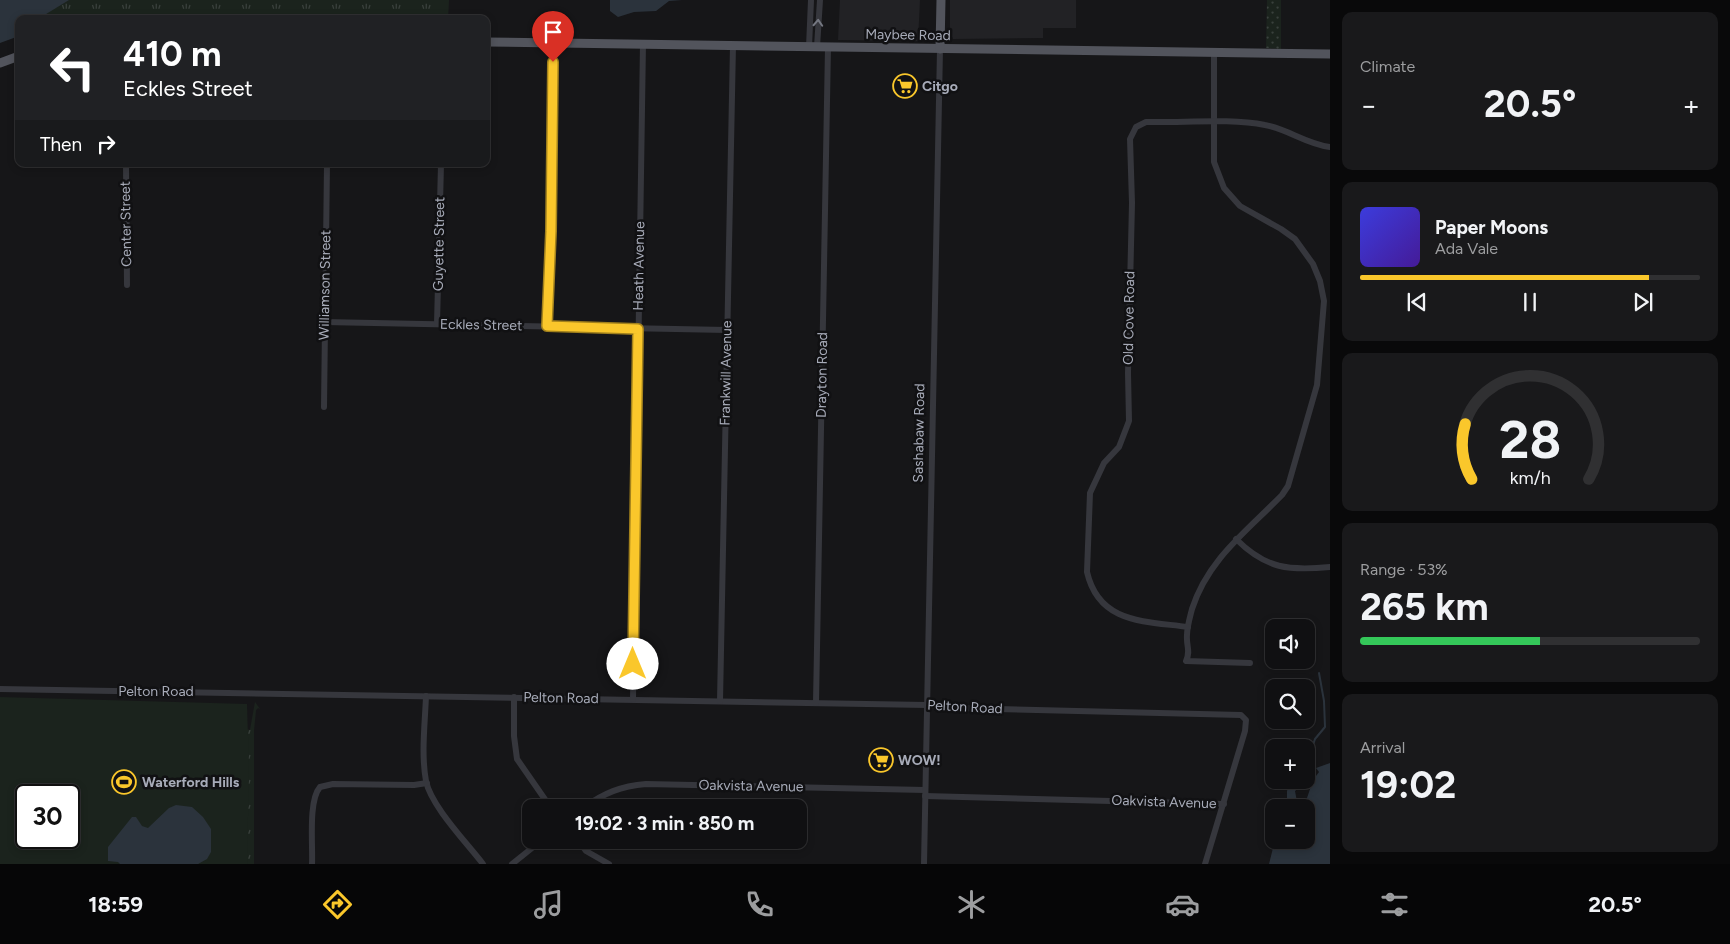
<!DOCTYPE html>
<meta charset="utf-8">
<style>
body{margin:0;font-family:Figtree,sans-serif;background:#19191b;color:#f1f3f6;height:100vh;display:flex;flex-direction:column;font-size:19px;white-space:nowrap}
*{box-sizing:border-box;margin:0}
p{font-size:16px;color:#9c9d9f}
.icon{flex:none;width:28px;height:28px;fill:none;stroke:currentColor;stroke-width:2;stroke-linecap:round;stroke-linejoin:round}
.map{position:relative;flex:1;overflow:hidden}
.details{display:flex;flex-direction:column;gap:12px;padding:12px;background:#09090a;width:400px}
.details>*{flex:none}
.top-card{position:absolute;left:15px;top:15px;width:475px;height:152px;border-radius:10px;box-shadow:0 2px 8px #0003,0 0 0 1px #303032;background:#202124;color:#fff;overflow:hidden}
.tools{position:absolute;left:1265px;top:619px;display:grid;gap:10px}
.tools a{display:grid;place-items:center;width:50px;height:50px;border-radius:10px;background:#101012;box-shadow:0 2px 8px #0003,0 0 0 1px #303032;font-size:25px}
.speed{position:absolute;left:15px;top:784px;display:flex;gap:10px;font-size:25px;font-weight:700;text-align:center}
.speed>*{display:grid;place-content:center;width:65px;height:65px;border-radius:50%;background:#101012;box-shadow:0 2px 8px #0003,0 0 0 1px #303032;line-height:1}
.speed .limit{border:2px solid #111;border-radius:8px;background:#fff;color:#111}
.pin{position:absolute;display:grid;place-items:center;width:42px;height:42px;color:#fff;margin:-51px -21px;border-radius:50% 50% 50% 0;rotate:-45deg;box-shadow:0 0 5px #0007}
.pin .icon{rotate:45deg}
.me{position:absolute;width:55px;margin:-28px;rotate:0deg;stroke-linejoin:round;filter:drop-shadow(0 0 4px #0008)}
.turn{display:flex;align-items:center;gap:18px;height:105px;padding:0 25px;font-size:22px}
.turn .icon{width:65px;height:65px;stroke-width:2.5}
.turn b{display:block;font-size:35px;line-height:42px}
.then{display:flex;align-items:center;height:48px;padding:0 25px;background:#0003;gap:10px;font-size:19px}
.big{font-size:38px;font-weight:700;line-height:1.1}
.details .tile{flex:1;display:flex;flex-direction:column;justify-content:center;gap:8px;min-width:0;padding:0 18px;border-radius:10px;background:#19191b}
.details .dial{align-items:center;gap:0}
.dial svg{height:130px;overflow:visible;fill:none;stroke:#303032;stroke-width:7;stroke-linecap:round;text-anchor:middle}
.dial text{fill:#f1f3f6;stroke:none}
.song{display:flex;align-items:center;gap:15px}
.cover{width:60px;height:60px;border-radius:8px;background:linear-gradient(135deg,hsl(240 70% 55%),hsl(260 70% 35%))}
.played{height:5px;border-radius:2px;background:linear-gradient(90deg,#fac72b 85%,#303032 85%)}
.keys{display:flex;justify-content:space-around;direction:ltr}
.heat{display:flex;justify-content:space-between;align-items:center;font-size:28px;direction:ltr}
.charge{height:8px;border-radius:4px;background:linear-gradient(90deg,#34c759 53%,#303032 0)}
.trip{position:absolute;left:522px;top:799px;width:285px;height:50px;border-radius:10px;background:#101012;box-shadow:0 2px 8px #0003,0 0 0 1px #303032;font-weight:700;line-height:50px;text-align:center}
.menu{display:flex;height:80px;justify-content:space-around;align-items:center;background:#060607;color:#9c9d9f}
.menu .icon{width:35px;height:35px}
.menu .selected{color:#fac72b}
.menu b{font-size:22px;color:#f1f3f6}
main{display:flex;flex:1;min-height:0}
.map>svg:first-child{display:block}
</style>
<main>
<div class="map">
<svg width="1330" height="864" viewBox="0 0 1330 864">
<defs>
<pattern id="grass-tufts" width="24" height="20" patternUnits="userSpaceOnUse" patternTransform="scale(1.25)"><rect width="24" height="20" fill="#1b231d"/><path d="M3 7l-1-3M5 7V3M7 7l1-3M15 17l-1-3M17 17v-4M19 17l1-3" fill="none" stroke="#39403c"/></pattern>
<pattern id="park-dots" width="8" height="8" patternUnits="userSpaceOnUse" patternTransform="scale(1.25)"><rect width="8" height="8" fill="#1b231d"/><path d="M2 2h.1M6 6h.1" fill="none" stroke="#39403c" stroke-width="1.8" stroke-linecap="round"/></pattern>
</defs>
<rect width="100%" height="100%" fill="#161618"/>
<g fill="#222225">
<path d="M 840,0 L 920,0 L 918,41 L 838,40 Z"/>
<path d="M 950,0 L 1076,0 L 1076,28 L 1043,28 L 1043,38 L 953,39 L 950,32 Z"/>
</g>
<g fill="url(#grass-tufts)">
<path d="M 0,0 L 449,0 L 448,19 L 19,19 Z"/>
<path d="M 255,702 L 260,709 L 258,708 L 256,710 L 254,730 L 254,864 L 243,864 L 246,729 L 250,730 Z"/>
</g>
<path fill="url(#park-dots)" d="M 1267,0 L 1281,0 L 1281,49 L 1266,48 Z"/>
<path fill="#1b231d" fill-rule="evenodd" d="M 0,697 L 247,704 L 249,769 L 247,864 L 0,864 ZM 26,795 L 69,795 L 69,838 L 26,838 Z"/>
<g fill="#2b333c">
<path d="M 0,0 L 69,0 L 38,19 L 19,19 L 19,36 L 0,43 Z"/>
<path d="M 610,0 L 682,0 L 669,1 L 656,11 L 634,12 L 618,17 L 610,11 Z"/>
<path d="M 1330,763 L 1330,864 L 1269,864 L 1275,840 L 1306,840 L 1306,808 L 1304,807 L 1313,780 L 1319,772 L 1316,768 Z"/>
<path d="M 1291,780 L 1301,780 L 1301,786 L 1295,791 L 1298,807 L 1287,807 L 1287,791 Z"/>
<path d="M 176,805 L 192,807 L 203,817 L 211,829 L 211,852 L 207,859 L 198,864 L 120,864 L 118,862 L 108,861 L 108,847 L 132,817 L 136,817 L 142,826 L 148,828 L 169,808 Z"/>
</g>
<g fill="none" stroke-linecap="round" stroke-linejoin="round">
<path stroke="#2b333c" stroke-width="2" d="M 1310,754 L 1315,739 L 1325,727 L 1324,701 L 1319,673"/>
<g stroke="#36373d" stroke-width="6">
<path d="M 809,47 L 811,0"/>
<path d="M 817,47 L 820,0"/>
<path d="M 1214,53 L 1214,162 L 1224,188 L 1240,206 L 1281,229 L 1295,239 L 1313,264 L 1320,281 L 1324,301 L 1317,385 L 1288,486 L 1282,495 C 1247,531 1208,559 1192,609 C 1190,617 1187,627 1187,635 C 1186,646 1191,651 1186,661 L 1250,663"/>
<path d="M 126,164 L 127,285"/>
<path d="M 324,322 L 727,330"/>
<path d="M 437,324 L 441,164"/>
<path d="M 547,326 L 551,231 L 553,43"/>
<path d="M 324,407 L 327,164"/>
<path d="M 1236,539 C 1266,569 1289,571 1330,567"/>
<path d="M 1188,627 C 1145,621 1099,624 1087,572 L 1090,493 L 1104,463 L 1119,447 L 1129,421 L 1128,373 L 1132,203 L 1130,139 L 1136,127 L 1146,122 C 1183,123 1230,118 1265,125 C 1288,129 1306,144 1330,147"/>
<path d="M 0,689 L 927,705 L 954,708 L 1241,715 L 1246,720 L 1245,731 L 1205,864"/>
<path d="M 426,696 C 425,723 421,754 426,781 C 431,806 467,843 483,864"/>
<path d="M 514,697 L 514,736 L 517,759 L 551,808"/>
<path d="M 633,699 L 643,43"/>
<path d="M 720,701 L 733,45"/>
<path d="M 816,703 L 828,47"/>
<path d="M 925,796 L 1224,804"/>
<path d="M 583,808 C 604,793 621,786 646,784 L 925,790"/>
<path d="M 578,840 L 586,851 L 609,864"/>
<path d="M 312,864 C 313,845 308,801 320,787 L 333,784 L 414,785 L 427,783"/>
<path d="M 512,864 L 542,840"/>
<path d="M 924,864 L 940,49"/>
</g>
<g stroke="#52545c" stroke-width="9">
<path d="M 486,42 L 1330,54"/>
<path d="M 940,49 L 941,0"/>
<path d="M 0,63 L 19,56"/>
</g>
</g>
<defs><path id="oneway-chevron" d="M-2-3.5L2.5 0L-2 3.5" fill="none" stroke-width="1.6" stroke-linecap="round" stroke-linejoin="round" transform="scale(1.25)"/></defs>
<use stroke="#747781" href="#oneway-chevron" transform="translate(818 23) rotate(-87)"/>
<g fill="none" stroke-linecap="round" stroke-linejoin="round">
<g stroke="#a2811c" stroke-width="12">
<path id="route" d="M 553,62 L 551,231 L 547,326 L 638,329 L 633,664"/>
</g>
<use href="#route" stroke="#fac72b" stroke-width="9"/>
</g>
<defs>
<g id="supermarket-ring" transform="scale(1.25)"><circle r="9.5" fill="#111113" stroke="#fac72b" stroke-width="1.5"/><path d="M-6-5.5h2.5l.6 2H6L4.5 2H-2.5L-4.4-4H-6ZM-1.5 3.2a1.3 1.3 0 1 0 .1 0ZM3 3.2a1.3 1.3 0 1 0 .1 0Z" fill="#fac72b"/></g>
<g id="stadium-ring" transform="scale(1.25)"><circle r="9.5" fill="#111113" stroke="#fac72b" stroke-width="1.5"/><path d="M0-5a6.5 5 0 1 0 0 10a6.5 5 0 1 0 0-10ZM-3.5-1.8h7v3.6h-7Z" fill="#fac72b"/></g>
</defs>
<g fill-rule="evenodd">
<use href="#supermarket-ring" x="905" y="86"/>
<use href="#supermarket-ring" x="881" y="760"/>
<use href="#stadium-ring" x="124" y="782"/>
</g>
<g text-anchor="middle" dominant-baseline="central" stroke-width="5" stroke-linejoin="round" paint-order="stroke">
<g font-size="14" fill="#a7abb8" stroke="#111113">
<text transform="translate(908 35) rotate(1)">Maybee Road</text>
<text transform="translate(126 224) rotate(-91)">Center Street</text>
<text transform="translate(439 244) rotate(-89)">Guyette Street</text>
<text transform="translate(639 266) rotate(-89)">Heath Avenue</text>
<text transform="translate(325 285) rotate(-89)">Williamson Street</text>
<text transform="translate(1129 318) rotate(-89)">Old Cove Road</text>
<text transform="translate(481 325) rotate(1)">Eckles Street</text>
<text transform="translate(726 373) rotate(-89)">Frankwill Avenue</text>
<text transform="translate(822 375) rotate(-89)">Drayton Road</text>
<text transform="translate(919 433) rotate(-89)">Sashabaw Road</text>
<text x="156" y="691">Pelton Road</text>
<text transform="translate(561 698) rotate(1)">Pelton Road</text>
<text transform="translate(965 707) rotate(3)">Pelton Road</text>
<text transform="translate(751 786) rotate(1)">Oakvista Avenue</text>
<text transform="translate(1164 802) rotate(2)">Oakvista Avenue</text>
</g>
<g font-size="14" font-weight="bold" fill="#a7abb8" stroke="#111113" text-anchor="start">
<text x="922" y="86">Citgo</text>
<text x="898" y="760">WOW!</text>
<text x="142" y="782">Waterford Hills</text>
</g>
</g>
</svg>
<div class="tools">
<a><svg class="icon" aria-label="sound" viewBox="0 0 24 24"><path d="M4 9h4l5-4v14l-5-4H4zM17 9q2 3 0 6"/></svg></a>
<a><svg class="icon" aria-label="search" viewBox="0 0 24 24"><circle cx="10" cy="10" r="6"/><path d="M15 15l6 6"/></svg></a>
<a>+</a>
<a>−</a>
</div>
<div class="speed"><div class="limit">30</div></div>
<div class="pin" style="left:553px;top:62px;background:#d93025"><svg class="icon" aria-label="arrive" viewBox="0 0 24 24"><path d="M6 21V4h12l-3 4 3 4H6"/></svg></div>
<svg class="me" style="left:633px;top:664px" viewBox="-20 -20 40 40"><circle r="19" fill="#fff"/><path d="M0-13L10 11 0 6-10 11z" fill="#fac72b"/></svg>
<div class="trip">19:02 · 3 min · 850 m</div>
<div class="top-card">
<div class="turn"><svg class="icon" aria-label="left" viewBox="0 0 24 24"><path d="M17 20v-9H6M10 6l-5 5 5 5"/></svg><div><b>410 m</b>Eckles Street</div></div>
<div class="then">Then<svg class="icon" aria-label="right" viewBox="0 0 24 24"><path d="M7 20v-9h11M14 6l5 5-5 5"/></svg></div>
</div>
</div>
<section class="details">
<div class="tile"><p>Climate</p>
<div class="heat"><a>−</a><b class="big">20.5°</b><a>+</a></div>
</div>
<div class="tile">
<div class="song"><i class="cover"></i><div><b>Paper Moons</b><p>Ada Vale</p></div></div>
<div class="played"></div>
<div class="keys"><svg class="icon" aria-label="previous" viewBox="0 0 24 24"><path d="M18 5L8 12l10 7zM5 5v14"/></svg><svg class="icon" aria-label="pause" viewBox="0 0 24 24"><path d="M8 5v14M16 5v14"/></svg><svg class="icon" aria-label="next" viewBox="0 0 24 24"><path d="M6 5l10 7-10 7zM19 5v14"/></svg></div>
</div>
<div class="tile dial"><svg viewBox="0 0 100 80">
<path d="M14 69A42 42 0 1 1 86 69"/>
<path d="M14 69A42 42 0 0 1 10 35" stroke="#fac72b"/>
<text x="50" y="56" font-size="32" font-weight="700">28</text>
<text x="50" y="72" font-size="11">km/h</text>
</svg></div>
<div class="tile"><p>Range · 53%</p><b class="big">265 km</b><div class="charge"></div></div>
<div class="tile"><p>Arrival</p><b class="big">19:02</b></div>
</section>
</main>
<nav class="menu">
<b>18:59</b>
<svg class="icon selected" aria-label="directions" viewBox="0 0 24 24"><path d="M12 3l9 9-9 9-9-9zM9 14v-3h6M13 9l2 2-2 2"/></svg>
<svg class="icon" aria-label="music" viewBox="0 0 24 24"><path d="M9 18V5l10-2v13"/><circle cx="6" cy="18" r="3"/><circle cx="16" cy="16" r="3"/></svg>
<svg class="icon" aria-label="phone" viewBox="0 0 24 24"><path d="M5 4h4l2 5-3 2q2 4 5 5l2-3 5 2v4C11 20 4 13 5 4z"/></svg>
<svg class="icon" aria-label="climate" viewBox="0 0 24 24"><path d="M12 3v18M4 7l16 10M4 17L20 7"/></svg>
<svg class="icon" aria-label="car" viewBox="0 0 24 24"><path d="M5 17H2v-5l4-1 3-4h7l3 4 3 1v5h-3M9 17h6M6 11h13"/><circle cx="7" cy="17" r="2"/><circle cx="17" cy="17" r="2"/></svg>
<svg class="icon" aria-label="filters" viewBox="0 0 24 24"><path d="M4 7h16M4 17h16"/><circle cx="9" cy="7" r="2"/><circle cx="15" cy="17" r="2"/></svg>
<b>20.5°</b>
</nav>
